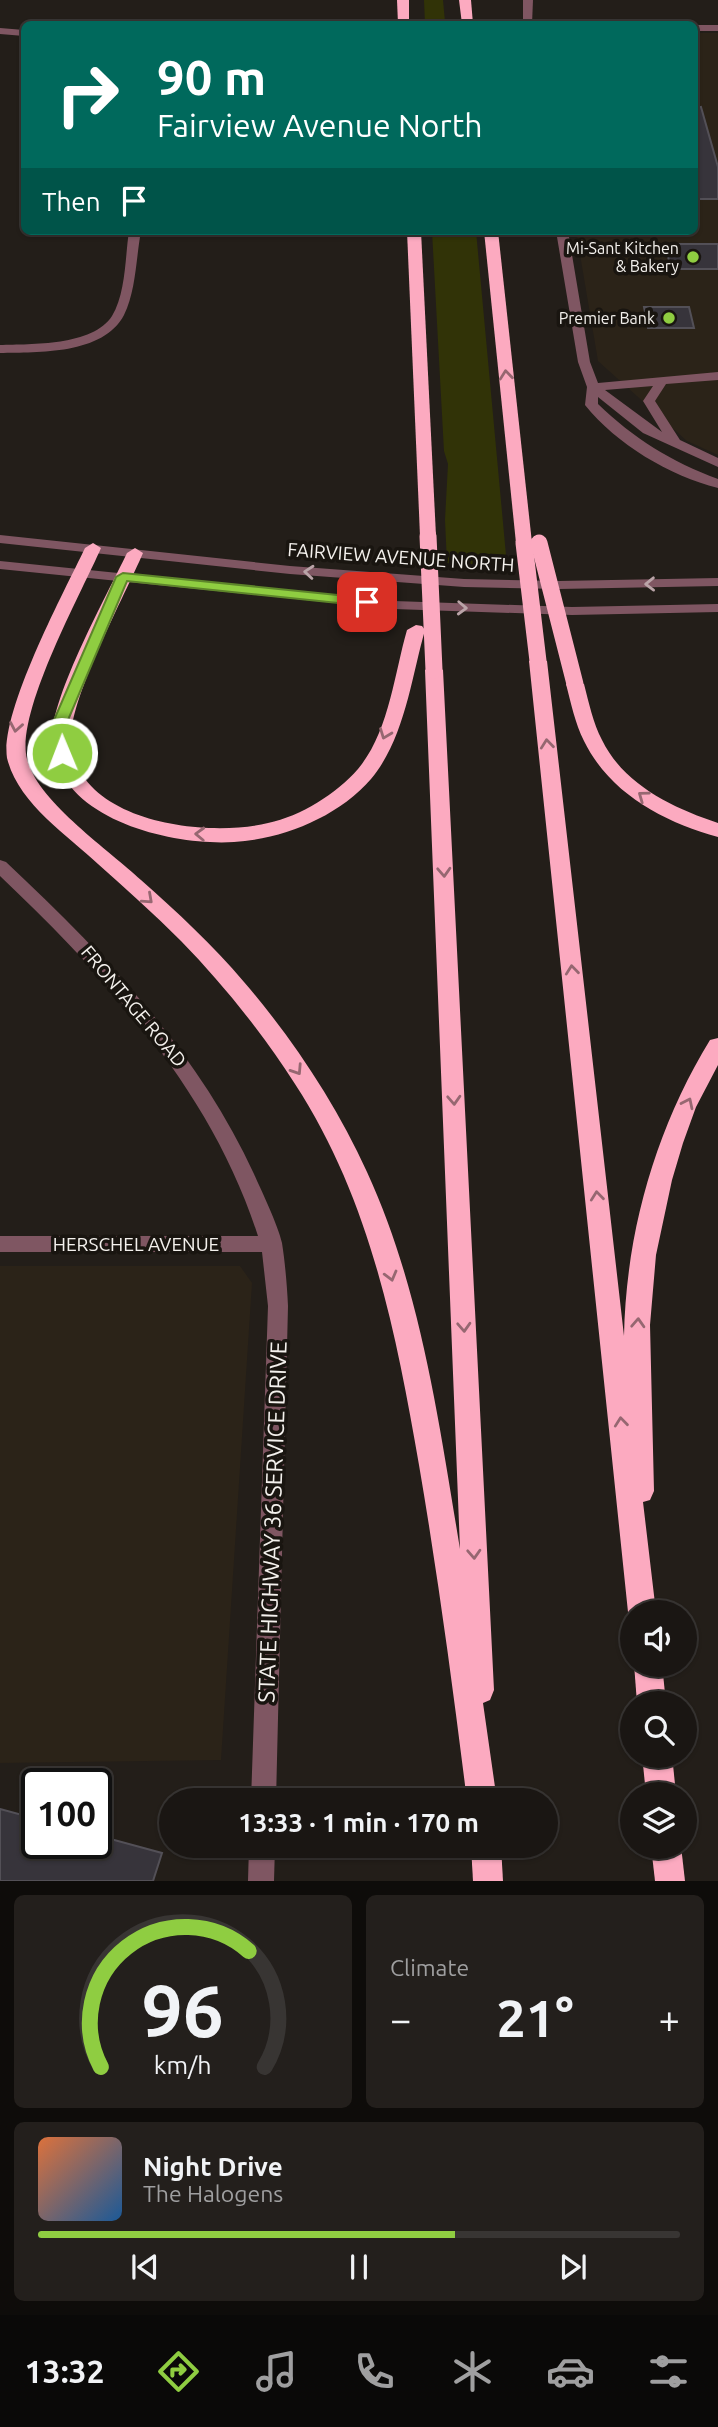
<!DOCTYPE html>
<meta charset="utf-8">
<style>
body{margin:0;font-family:Ubuntu,sans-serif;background:#231f1c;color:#f1f3f6;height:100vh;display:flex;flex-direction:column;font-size:26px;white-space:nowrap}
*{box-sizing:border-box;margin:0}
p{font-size:23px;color:#9f9fa0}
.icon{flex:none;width:38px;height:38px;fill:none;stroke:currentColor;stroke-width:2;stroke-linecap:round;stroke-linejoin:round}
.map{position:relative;height:1881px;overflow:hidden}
.drawer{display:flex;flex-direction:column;gap:14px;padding:14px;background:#0e0c0a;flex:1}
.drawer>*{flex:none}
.top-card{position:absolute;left:21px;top:21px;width:677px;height:214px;border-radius:10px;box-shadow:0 2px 5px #0004,0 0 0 2px #383533;background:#00695c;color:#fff;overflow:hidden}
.controls{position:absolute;left:620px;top:1600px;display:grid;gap:14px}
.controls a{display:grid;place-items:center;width:77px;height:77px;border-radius:50%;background:#1a1613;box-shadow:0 2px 5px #0004,0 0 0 2px #383533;font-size:35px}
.speed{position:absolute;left:21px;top:1768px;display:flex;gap:14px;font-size:35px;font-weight:700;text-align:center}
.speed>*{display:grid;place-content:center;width:91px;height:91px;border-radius:50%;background:#1a1613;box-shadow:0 2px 5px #0004,0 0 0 2px #383533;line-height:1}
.speed .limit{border:4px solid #111;border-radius:10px;background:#fff;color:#111}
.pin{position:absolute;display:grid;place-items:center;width:60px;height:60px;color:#fff;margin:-30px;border-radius:14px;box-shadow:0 4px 10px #0006}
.me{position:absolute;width:77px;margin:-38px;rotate:359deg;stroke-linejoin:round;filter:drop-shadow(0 0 5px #0008)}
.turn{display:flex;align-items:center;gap:24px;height:147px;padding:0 21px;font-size:32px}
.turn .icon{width:91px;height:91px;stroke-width:2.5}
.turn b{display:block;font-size:49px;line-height:60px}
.then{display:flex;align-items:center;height:66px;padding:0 21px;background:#0003;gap:14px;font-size:26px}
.big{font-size:52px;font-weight:700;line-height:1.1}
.drawer .tile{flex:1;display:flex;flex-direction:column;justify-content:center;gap:10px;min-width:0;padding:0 24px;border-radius:10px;background:#231f1c}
.drawer .dial{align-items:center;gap:0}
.dial svg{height:182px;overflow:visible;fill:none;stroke:#383533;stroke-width:7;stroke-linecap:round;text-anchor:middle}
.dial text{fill:#f1f3f6;stroke:none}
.song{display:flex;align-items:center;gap:21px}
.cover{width:84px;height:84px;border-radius:10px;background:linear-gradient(135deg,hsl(20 70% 55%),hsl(210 70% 35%))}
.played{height:7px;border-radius:4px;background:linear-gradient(90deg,#8fcd41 65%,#383533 65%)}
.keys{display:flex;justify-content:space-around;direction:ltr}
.heat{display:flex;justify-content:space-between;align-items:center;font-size:38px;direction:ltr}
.drawer .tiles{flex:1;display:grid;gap:14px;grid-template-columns:1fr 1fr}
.tile:last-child{grid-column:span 2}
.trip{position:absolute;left:159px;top:1788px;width:399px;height:70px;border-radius:35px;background:#1a1613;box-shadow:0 2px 5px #0004,0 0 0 2px #383533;font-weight:700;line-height:70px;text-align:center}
.tab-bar{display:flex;height:112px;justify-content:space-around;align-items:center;background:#0a0908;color:#9f9fa0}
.tab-bar .icon{width:49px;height:49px}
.tab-bar .active{color:#8fcd41}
.tab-bar b{font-size:32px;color:#f1f3f6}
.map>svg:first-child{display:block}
</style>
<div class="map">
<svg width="718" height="1881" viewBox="0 0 718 1881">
<rect width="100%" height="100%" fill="#231e19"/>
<g fill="#2b2318">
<path d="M 695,33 L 718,33 L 718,455 L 687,441 L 598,361 L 576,231 L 695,231 Z"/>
<path d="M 0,1266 L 240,1266 L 252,1283 L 221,1760 L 0,1763 Z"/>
</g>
<g fill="#313307">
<path d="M 424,0 L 443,0 L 445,22 L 449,24 L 425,24 Z"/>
<path d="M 432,231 L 476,231 L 507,566 L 447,563 L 445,520 L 448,464 L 444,451 Z"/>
</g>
<g fill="#37343b" stroke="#535057" stroke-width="2">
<path d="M 701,107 L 718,167 L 718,199 L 695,199 L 695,108 Z"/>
<path d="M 665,244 L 718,244 L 718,269 L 671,269 Z"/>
<path d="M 644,307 L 689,307 L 694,328 L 648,328 Z"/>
<path d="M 0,1809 L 37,1819 L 37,1843 L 96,1843 L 96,1835 L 162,1853 L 153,1881 L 0,1881 Z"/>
</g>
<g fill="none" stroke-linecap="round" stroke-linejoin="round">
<g fill="#7f5662" fill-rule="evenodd">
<path d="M 523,0 L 533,0 L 532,24 L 523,24 Z"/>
<rect x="695" y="25" width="23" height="6"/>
<path d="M 0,28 L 24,30 L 24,36 L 0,34 Z"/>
<path d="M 129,231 L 141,231 C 136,258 136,291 124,315 C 103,355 38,352 0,353 L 0,345 C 31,344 93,346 112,316 C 126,293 125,257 129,231 Z"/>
<path d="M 556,231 L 568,231 L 590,362 L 598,383 L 718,372 L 718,380 L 666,384 L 655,401 L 680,440 L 718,458 L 718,467 L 643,433 L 598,397 L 598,404 C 633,438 672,462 718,479 L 718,488 C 670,476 616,444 585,405 L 587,387 L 578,362 ZM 653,386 L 643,401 L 662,432 L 605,390 Z"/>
<path d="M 0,535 L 290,566 L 464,579 L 559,581 L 718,578 L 718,586 L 559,589 L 464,587 L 290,574 L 0,543 Z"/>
<path d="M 0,561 L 394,601 L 572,607 L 718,604 L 718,612 L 572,615 L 394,609 L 0,569 Z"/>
<path d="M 0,860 L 6,862 C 104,954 197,1050 254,1174 C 262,1192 278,1225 282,1243 C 285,1262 287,1285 288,1306 L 276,1801 L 251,1801 L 268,1306 L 262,1252 L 0,1252 L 0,1236 L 258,1236 L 257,1233 C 210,1089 107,978 0,876 Z"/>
<path d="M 249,1846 L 275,1846 L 274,1881 L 248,1881 Z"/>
</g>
<g fill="#fcaac0" fill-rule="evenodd">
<path d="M 397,0 L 409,0 L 409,24 L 398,24 Z"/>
<path d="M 459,0 L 471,0 L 473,24 L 462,24 Z"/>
<path d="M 407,231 L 421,231 L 436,536 L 428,541 L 420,536 Z"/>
<path d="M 484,231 L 498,231 L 532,543 L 524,548 L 516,543 Z"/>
<path d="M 93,543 L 101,548 C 81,594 15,713 27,759 C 37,801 109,850 141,880 C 177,912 213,945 244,982 C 293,1039 336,1104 367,1172 C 421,1289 439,1423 460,1549 L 425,670 L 434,664 L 443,670 L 494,1690 L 490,1700 L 483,1703 L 497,1801 L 467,1801 C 453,1688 438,1576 419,1465 C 396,1332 370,1199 295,1084 C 262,1033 224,985 181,941 C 154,914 126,889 98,864 C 66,834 18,803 7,758 C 0,712 63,594 85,548 Z"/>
<path d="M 135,548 L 143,553 C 125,595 69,699 71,740 C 76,823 207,838 268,823 C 301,816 336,794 358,769 C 389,732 394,675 407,630 L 416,625 L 422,626 L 425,630 C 411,679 405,738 371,779 C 338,817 283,839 234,842 C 171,846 56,819 52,740 C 50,698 107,595 127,553 Z"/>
<path d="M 538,656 L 547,661 L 624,1336 C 626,1232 656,1128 710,1040 L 718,1038 L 718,1065 L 696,1107 L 683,1143 L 672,1180 L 656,1255 L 650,1325 L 654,1491 L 650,1500 L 643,1502 L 656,1612 L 632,1612 L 632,1621 L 628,1612 L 529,661 Z"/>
<path d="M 575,678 L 584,684 C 589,703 593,723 602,740 C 624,785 673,808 718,823 L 718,837 C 664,822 610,794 584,741 C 575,723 571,703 566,684 Z"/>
<path d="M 634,1664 L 662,1664 L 666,1703 L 637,1703 Z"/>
<path d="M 642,1755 L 672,1755 L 676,1794 L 646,1794 Z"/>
<path d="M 471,1846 L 501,1846 L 503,1881 L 473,1881 Z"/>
<path d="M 651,1846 L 681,1846 L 685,1881 L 655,1881 Z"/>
</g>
<g stroke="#fcaac0" stroke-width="17">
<path d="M 428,536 L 434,670"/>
<path d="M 524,543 L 538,661"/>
<path d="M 539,543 L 575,684"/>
</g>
</g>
<defs><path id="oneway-chevron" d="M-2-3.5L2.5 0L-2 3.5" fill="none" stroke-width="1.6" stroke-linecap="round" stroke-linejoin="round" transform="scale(1.75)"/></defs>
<g stroke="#966771">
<use href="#oneway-chevron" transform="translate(506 375) rotate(-96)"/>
<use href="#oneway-chevron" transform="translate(16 727) rotate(100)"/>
<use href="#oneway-chevron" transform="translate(385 734) rotate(111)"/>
<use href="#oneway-chevron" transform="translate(547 744) rotate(-96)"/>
<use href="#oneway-chevron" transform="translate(643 796) rotate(-144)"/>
<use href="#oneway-chevron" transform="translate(200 834) rotate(-178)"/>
<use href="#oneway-chevron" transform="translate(444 872) rotate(87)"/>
<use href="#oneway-chevron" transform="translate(148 899) rotate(42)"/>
<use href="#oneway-chevron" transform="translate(572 970) rotate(-96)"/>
<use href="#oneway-chevron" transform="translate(297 1070) rotate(57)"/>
<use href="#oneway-chevron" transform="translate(454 1100) rotate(87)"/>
<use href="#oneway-chevron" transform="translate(688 1103) rotate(-64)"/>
<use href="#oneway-chevron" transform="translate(597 1196) rotate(-96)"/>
<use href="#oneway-chevron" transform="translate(391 1276) rotate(75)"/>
<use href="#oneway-chevron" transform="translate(638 1323) rotate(-87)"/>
<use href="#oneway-chevron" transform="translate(464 1327) rotate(87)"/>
<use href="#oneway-chevron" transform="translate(621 1422) rotate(-96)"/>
<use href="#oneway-chevron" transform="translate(474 1554) rotate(87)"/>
</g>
<g stroke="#baa4a8">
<use href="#oneway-chevron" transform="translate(309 572) rotate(-175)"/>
<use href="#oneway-chevron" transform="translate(650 584) rotate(179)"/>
<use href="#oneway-chevron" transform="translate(462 608) rotate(2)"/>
</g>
<path fill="#8fcd41" stroke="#5d852a" stroke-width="2" d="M 123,573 L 367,598 L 373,602 L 367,606 L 127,581 L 68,720 L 70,753 L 67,756 L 57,756 L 54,720 L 116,577 Z"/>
<g fill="#8fcd41" stroke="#191510" stroke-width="2.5">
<circle cx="693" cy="257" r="7"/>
<circle cx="669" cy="318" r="7"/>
</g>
<g text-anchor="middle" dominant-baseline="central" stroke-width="7" stroke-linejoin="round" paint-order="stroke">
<g font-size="16" fill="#f4f1ed" stroke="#191510" text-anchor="end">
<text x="679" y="248">Mi-Sant Kitchen<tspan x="679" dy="18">&amp; Bakery</tspan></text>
<text x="655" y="318">Premier Bank</text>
</g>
<g font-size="19" fill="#f4f1ed" stroke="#191510">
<text transform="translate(401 557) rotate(4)">FAIRVIEW AVENUE NORTH</text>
<text transform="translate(134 1006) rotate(50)">FRONTAGE ROAD</text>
<text x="136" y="1244">HERSCHEL AVENUE</text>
</g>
<g font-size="23" fill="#f4f1ed" stroke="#191510">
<text transform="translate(272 1522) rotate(-88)">STATE HIGHWAY 36 SERVICE DRIVE</text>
</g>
</g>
</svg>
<div class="controls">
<a><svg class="icon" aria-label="sound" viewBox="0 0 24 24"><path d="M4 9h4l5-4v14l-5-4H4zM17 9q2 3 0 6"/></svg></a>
<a><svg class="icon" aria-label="search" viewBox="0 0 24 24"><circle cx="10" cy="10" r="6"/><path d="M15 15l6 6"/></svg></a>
<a><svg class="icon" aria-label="layers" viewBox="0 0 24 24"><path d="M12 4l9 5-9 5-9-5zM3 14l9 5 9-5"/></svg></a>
</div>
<div class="speed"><div class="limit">100</div></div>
<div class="pin" style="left:367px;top:602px;background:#d93025"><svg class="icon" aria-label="arrive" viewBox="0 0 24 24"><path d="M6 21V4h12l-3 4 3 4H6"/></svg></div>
<svg class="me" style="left:62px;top:753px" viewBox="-20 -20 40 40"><circle r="17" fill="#8fcd41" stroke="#fff" stroke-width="3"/><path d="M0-11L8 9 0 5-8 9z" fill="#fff"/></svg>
<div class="trip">13:33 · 1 min · 170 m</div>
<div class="top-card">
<div class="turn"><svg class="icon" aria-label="right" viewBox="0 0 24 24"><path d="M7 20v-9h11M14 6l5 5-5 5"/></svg><div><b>90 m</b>Fairview Avenue North</div></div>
<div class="then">Then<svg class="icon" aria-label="arrive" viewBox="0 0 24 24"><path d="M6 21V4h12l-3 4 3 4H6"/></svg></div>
</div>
</div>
<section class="drawer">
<div class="tiles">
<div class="tile dial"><svg viewBox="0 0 100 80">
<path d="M14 69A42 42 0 1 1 86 69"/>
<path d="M14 69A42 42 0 0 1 79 18" stroke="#8fcd41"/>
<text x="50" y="56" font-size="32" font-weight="700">96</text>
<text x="50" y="72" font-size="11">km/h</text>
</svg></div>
<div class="tile"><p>Climate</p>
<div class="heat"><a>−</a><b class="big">21°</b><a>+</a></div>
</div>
<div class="tile">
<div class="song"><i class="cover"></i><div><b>Night Drive</b><p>The Halogens</p></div></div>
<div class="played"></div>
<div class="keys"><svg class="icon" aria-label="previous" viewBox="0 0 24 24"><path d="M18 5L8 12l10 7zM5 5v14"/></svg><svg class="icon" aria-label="pause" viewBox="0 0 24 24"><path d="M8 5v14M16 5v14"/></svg><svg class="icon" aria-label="next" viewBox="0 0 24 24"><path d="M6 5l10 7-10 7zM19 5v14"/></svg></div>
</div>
</div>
</section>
<nav class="tab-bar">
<b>13:32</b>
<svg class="icon active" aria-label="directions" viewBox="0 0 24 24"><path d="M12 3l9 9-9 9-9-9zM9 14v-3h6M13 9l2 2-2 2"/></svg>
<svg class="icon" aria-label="music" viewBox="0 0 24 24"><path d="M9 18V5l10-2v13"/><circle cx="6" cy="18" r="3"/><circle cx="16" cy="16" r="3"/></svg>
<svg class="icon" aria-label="phone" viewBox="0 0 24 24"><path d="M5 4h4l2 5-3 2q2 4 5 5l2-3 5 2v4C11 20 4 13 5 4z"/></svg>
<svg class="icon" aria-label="climate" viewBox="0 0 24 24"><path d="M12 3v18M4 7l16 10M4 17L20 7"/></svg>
<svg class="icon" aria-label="car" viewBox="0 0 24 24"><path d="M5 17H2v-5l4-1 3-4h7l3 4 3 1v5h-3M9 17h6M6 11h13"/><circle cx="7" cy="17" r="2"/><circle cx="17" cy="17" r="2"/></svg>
<svg class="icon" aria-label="filters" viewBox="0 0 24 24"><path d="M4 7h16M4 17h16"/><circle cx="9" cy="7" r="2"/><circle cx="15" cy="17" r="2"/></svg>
</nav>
